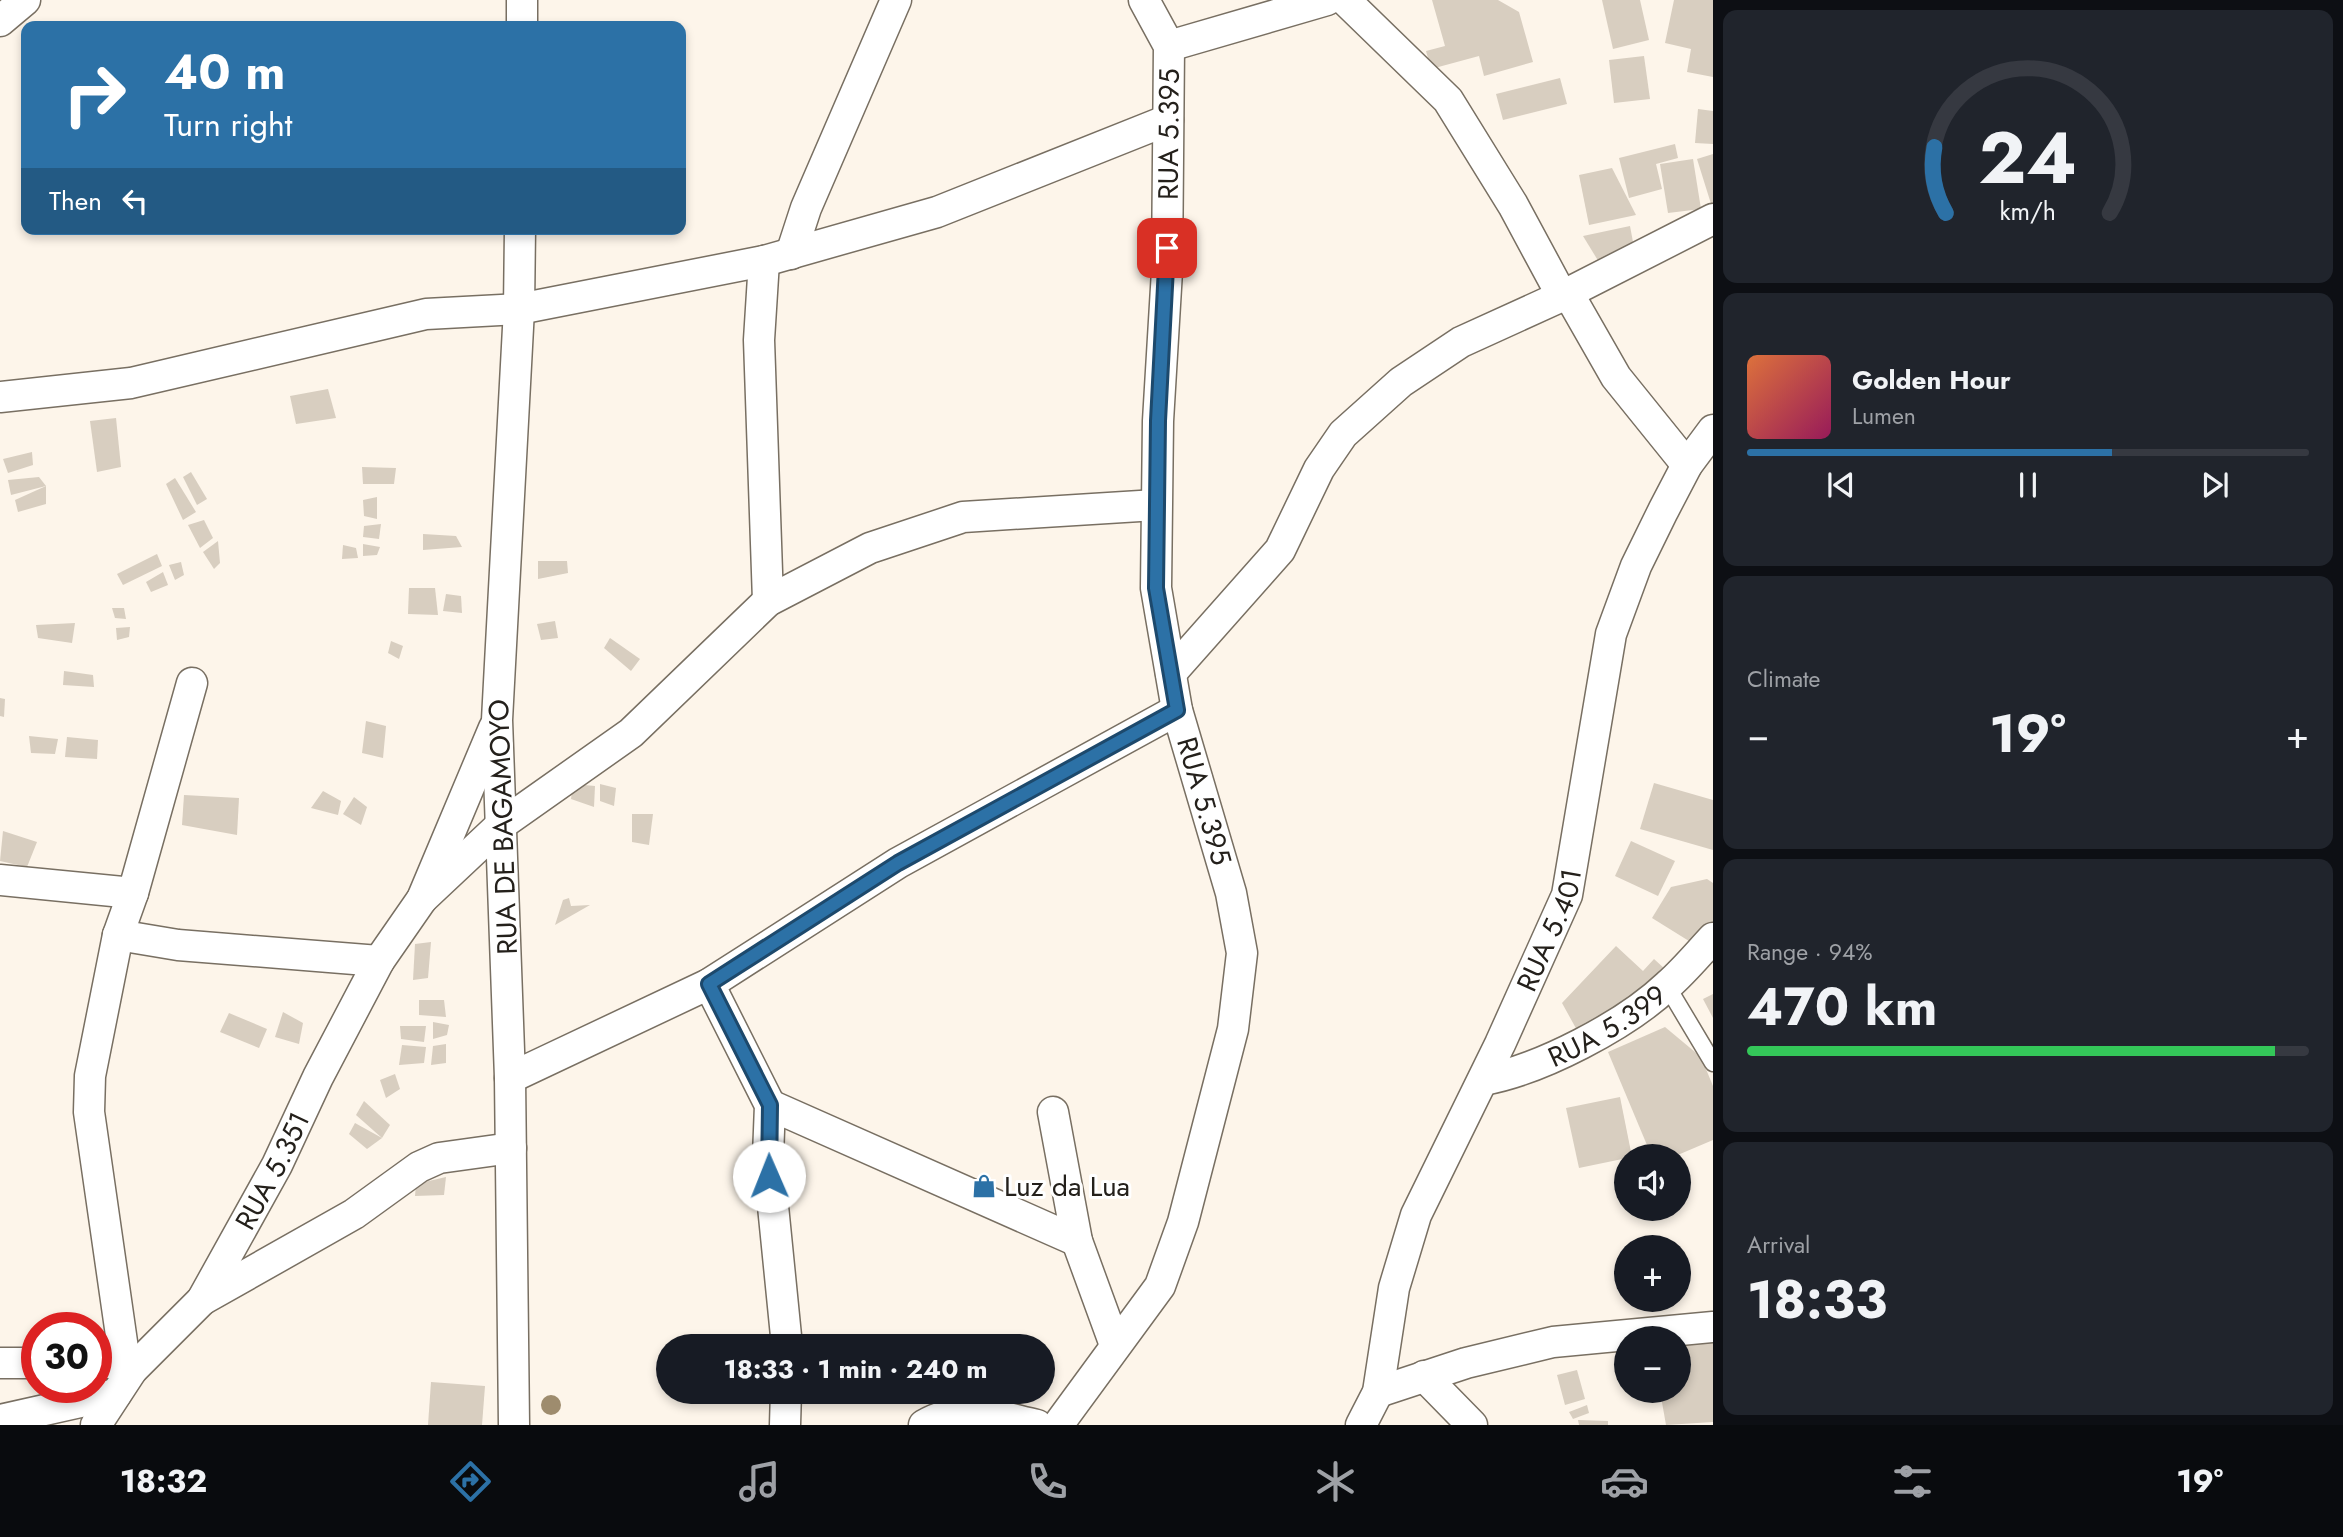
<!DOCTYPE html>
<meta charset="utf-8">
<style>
body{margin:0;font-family:Jost,sans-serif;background:#20242c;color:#f1f3f6;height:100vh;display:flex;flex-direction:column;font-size:26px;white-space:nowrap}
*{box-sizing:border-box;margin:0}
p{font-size:23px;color:#9ea1a6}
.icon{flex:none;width:38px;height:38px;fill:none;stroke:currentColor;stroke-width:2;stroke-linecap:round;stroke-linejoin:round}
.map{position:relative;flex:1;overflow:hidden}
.panel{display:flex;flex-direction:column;gap:10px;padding:10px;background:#0d0f14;width:630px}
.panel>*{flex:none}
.guide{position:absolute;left:21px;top:21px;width:665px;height:214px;border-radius:14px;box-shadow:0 4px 10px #0003;background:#2c71a6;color:#fff;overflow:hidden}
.buttons{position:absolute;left:1614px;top:1144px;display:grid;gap:14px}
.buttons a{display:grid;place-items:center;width:77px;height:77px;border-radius:50%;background:#171b24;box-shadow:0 4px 10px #0003;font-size:35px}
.speed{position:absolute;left:21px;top:1312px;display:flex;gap:14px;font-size:35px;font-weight:700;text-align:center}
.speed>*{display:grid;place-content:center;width:91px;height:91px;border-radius:50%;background:#171b24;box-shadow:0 4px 10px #0003;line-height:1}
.speed .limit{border:10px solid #d22;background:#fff;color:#111}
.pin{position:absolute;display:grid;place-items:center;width:60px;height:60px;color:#fff;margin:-30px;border-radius:14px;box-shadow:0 4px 10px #0006}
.me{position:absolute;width:77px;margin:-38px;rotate:359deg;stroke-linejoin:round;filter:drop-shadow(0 0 5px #0008)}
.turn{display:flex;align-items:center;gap:24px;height:147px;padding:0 28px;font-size:32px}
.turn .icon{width:91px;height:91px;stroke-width:2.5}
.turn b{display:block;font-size:49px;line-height:60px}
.then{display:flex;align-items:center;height:66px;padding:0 28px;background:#0003;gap:14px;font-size:26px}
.big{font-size:52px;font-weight:700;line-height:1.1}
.panel .widget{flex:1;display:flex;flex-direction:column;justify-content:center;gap:10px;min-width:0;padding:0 24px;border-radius:14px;background:#20242c}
.panel .dial{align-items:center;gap:0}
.dial svg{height:182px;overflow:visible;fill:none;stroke:#363941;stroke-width:7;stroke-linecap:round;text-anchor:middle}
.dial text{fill:#f1f3f6;stroke:none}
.song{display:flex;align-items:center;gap:21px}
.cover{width:84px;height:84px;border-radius:10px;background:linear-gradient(135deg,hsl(20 70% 55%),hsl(330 70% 35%))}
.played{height:7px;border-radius:4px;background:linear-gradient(90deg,#2c71a6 65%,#363941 65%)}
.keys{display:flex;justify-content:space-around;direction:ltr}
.heat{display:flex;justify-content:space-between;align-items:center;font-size:38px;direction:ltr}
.charge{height:10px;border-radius:5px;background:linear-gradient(90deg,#34c759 94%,#363941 0)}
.trip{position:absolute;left:656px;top:1334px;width:399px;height:70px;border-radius:35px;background:#171b24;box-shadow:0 4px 10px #0003;font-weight:700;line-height:70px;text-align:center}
.tab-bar{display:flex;height:112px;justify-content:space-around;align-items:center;background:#090b0e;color:#9ea1a6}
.tab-bar .icon{width:49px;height:49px}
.tab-bar .selected{color:#2c71a6}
.tab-bar b{font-size:32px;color:#f1f3f6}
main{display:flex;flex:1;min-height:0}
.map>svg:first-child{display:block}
</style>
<main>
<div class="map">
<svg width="1713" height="1425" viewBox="0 0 1713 1425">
<rect width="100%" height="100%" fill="#fdf5ea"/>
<g fill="#d8cec0">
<path d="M 1432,0 L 1498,0 L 1519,12 L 1533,62 L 1484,76 L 1479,56 L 1431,69 L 1426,51 L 1445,46 Z"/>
<path d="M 1602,0 L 1640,0 L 1649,40 L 1613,49 Z"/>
<path d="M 1674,0 L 1713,0 L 1713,77 L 1687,72 L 1691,49 L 1665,43 Z"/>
<path d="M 1644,56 L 1650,99 L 1614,103 L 1609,60 Z"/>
<path d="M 1560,78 L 1567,104 L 1503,120 L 1496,94 Z"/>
<path d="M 1698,109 L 1713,111 L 1713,144 L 1695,143 Z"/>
<path d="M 1675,144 L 1678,158 L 1656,164 L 1662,189 L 1629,198 L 1619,158 Z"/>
<path d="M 1713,154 L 1713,207 L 1712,207 L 1697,159 Z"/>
<path d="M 1693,159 L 1701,209 L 1668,213 L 1660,164 Z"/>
<path d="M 1612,168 L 1636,215 L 1589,225 L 1579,175 Z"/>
<path d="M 1630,226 L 1635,253 L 1605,272 L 1583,236 Z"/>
<path d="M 328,389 L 336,418 L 296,424 L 290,396 Z"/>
<path d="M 116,418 L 121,467 L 97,472 L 90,421 Z"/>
<path d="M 32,452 L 33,465 L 8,473 L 3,459 Z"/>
<path d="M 362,467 L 396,468 L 394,484 L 363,484 Z"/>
<path d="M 191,472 L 207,499 L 197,505 L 183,477 Z"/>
<path d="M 39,477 L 46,486 L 11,495 L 8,480 Z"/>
<path d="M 175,478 L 196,512 L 183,520 L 166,484 Z"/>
<path d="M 46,486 L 46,504 L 18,512 L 15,500 Z"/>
<path d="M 377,497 L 377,519 L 364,516 L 363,500 Z"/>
<path d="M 204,520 L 213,538 L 200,548 L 188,525 Z"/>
<path d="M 381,524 L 379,539 L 363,537 L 364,526 Z"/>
<path d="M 423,534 L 456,536 L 462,547 L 423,550 Z"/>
<path d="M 218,541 L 220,563 L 214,569 L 203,552 Z"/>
<path d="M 363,544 L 380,547 L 377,555 L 363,556 Z"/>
<path d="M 343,545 L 356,548 L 358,558 L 342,559 Z"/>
<path d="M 157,554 L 162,566 L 123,585 L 117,574 Z"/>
<path d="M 538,561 L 567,561 L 568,573 L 538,579 Z"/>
<path d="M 181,562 L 184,575 L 175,580 L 169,565 Z"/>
<path d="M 163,572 L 168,585 L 151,592 L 146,582 Z"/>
<path d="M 409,588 L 435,588 L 438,615 L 408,614 Z"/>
<path d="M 446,594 L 461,596 L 462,613 L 443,611 Z"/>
<path d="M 112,608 L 124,608 L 126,619 L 115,618 Z"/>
<path d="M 555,621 L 558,638 L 541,640 L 537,624 Z"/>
<path d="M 75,623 L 72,643 L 38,638 L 36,625 Z"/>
<path d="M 130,627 L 129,637 L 117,640 L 116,628 Z"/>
<path d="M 610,638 L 640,659 L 631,671 L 604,648 Z"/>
<path d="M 391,641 L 403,646 L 399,659 L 388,653 Z"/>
<path d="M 64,671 L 93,675 L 94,687 L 63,685 Z"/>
<path d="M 0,698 L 5,699 L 4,717 L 0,716 Z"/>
<path d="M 366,721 L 386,726 L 383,758 L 362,753 Z"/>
<path d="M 29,736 L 58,739 L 55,754 L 31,753 Z"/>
<path d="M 67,737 L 98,740 L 97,759 L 65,757 Z"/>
<path d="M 1654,783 L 1713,800 L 1713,850 L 1640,829 Z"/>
<path d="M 573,784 L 595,786 L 594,807 L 571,799 Z"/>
<path d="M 600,784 L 616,788 L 614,806 L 600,801 Z"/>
<path d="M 323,791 L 341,801 L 338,815 L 311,808 Z"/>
<path d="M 184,795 L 239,798 L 237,835 L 182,825 Z"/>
<path d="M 354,797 L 367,807 L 361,825 L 343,814 Z"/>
<path d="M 632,814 L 653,814 L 649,845 L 632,842 Z"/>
<path d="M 3,831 L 37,842 L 27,867 L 0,861 Z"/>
<path d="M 1631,841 L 1675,861 L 1658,896 L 1615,876 Z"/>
<path d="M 1707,879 L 1713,883 L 1713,926 L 1697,946 L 1652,918 L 1671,887 Z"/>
<path d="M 569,898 L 571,906 L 590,905 L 555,925 L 563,900 Z"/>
<path d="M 431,942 L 428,978 L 413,980 L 415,944 Z"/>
<path d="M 1616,946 L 1643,971 L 1654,959 L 1666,970 L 1642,996 L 1578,1032 L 1562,1003 Z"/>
<path d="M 1713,994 L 1713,1018 L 1703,999 Z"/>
<path d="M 419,1000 L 444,1000 L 446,1017 L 419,1015 Z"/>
<path d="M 283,1012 L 303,1023 L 299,1044 L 275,1037 Z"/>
<path d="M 229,1013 L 267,1029 L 259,1048 L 220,1032 Z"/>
<path d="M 433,1022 L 449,1025 L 447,1035 L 433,1039 Z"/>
<path d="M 400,1026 L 426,1026 L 424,1042 L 401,1039 Z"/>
<path d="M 1665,1027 L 1701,1057 L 1713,1086 L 1713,1140 L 1673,1157 L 1652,1157 L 1608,1052 Z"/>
<path d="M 446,1044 L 446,1063 L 431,1065 L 433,1046 Z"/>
<path d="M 402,1045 L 426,1047 L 424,1063 L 399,1065 Z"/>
<path d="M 395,1074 L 400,1089 L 386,1098 L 380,1080 Z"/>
<path d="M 1620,1097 L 1632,1157 L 1579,1168 L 1566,1108 Z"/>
<path d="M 364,1101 L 390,1125 L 382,1138 L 356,1115 Z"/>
<path d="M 355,1123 L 382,1138 L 367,1149 L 349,1134 Z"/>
<path d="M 446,1177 L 444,1195 L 415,1196 L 416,1184 Z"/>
<path d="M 1713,1336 L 1713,1422 L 1666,1425 L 1660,1391 L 1678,1391 L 1678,1343 Z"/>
<path d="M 1577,1370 L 1585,1399 L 1565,1405 L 1557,1375 Z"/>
<path d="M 431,1382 L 485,1386 L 482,1425 L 428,1425 Z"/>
<path d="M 1587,1405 L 1589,1413 L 1573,1419 L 1569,1412 Z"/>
<path d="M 1578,1420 L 1608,1421 L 1608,1425 L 1579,1425 Z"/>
</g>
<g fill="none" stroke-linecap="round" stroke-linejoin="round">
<g stroke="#786f62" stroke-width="19">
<path id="service" d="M 1667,986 L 1713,1063"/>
</g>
<g stroke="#786f62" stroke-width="33">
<g id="minor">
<path d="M 1345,0 L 1448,100 L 1513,205 L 1562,296"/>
<path d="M 0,21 L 25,0"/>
<path d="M 522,26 L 522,0"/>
<path d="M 1169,46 L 1327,0"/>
<path d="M 791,254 L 806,208 L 896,0"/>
<path d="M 764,261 L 759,340 L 768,601"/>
<path d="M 1568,293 L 1616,377 L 1687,465"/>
<path d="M 0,397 L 131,383 L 426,314 L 519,309 L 764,261 L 937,212 L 1168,120"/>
<path d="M 1171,673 L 1280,550 L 1319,469 L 1343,434 L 1401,382 L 1461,342 L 1562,296 L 1713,219"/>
<path d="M 0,880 L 133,893"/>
<path d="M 422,899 L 502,824 L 631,733 L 768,601 L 870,548 L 963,517 L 1156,505"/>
<path d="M 118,935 L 178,945 L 379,961"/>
<path d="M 709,984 L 770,1105 L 768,1156 L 787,1346"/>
<path d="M 510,1078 L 709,984 L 898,863 L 1177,710"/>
<path id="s1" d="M 1483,1080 C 1540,1070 1626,1025 1668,985 C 1684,971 1698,954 1713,938"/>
<path d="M 770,1105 L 1077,1241"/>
<path d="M 1053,1112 L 1077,1241 L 1115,1345"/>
<path d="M 202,1300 L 354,1214 L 419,1167 L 439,1158 L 511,1148"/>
<path d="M 0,1363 L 37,1363"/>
<path d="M 96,1363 L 125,1363 L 132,1370"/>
<path d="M 125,1363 L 89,1112 L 90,1076 L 118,935 L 133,893 L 192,683"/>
<path d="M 1424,1376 L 1472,1425"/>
<path d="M 1378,1392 L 1466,1363 L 1553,1342 L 1713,1327"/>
<path d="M 0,1420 L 116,1394"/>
<path id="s2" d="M 96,1425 L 132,1370 L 202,1300 L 277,1165 L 318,1077 L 379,961 L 422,899 L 494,728"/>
<path d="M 514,1425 L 510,1078 L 497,720 L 519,309 L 520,229"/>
<path d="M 785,1425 L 786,1391"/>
<path d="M 924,1425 C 964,1402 996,1416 1037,1425"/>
<path id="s3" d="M 1058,1425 L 1160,1286 L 1183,1222 L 1233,1029 L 1242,953 L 1231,893 L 1177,710 L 1156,588 L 1158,421 L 1167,271 L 1169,46 L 1144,0"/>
<path id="s4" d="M 1361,1425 L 1378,1392 L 1394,1288 L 1416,1215 L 1500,1044 L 1567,895 L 1611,634 L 1636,566 L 1663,511 L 1687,465 L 1713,430"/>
</g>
</g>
<use href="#service" stroke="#fff" stroke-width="16"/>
<use href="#minor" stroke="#fff" stroke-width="30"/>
</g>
<circle fill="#9e8c6e" cx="551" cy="1405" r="10"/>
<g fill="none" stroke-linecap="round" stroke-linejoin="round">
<g stroke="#1d496c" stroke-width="18">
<path id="route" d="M 769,1176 L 770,1105 L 709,984 L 898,863 L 1177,710 L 1156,588 L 1158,421 L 1167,248"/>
</g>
<use href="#route" stroke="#2c71a6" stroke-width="12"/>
</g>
<defs>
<g id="shop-bare" transform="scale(1.89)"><path d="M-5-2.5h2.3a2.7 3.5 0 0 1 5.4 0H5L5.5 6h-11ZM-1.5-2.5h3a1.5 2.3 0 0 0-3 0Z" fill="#2c71a6" stroke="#fff" stroke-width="2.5" paint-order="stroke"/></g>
</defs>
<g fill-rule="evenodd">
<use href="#shop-bare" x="984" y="1186"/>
</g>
<g text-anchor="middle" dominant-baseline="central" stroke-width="6" stroke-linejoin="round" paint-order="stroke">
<g font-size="28" fill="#24201b" stroke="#fff">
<text stroke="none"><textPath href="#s3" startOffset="1346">RUA 5.395</textPath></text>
<text transform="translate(1204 801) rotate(74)">RUA 5.395</text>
<text transform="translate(503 827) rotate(-92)">RUA DE BAGAMOYO</text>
<text stroke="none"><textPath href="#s4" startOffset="534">RUA 5.401</textPath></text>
<text stroke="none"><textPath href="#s1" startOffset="136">RUA 5.399</textPath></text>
<text stroke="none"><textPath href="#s2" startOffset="312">RUA 5.351</textPath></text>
</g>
<g font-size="28" fill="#24201b" stroke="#fff" text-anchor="start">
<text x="1004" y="1186">Luz da Lua</text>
</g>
</g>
</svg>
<div class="buttons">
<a><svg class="icon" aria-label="sound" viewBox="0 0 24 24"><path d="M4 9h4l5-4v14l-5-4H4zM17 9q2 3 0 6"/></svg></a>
<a>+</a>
<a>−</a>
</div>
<div class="speed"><div class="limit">30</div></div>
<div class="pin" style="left:1167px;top:248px;background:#d93025"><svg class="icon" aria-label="arrive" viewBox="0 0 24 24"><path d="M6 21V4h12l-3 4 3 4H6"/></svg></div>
<svg class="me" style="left:769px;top:1176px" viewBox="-20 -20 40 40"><circle r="19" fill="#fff"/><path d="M0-13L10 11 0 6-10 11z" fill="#2c71a6"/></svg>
<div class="trip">18:33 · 1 min · 240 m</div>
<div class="guide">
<div class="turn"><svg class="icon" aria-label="right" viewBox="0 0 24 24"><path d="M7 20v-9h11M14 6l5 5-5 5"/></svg><div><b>40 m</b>Turn right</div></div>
<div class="then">Then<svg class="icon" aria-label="left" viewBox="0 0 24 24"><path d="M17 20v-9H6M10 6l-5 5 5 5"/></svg></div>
</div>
</div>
<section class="panel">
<div class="widget dial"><svg viewBox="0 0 100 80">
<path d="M14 69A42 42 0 1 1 86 69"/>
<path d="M14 69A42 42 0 0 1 9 40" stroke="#2c71a6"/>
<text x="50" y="56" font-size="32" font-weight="700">24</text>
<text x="50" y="72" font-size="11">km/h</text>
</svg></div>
<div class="widget">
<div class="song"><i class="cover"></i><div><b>Golden Hour</b><p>Lumen</p></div></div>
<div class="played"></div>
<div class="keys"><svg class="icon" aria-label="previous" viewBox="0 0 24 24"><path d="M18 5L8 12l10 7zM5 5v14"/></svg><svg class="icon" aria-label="pause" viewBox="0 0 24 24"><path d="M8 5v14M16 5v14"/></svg><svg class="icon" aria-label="next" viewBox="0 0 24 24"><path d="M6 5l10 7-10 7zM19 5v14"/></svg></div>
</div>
<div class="widget"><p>Climate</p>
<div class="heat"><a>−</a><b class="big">19°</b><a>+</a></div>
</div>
<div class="widget"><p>Range · 94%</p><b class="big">470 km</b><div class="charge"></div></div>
<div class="widget"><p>Arrival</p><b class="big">18:33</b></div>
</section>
</main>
<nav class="tab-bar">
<b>18:32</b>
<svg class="icon selected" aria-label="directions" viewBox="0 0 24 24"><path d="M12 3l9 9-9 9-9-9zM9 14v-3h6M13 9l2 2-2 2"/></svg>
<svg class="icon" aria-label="music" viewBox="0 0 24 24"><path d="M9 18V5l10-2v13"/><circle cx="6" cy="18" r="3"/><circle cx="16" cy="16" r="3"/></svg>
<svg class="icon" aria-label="phone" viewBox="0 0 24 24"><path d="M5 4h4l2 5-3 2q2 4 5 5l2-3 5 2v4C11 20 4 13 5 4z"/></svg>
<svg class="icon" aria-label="climate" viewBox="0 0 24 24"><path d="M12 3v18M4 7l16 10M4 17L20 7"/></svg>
<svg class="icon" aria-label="car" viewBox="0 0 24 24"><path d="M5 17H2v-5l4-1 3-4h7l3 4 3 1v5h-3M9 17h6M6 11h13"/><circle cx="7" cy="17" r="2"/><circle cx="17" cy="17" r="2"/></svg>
<svg class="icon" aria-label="filters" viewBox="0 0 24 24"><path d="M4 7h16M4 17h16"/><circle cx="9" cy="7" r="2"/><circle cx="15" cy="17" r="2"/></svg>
<b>19°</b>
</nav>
